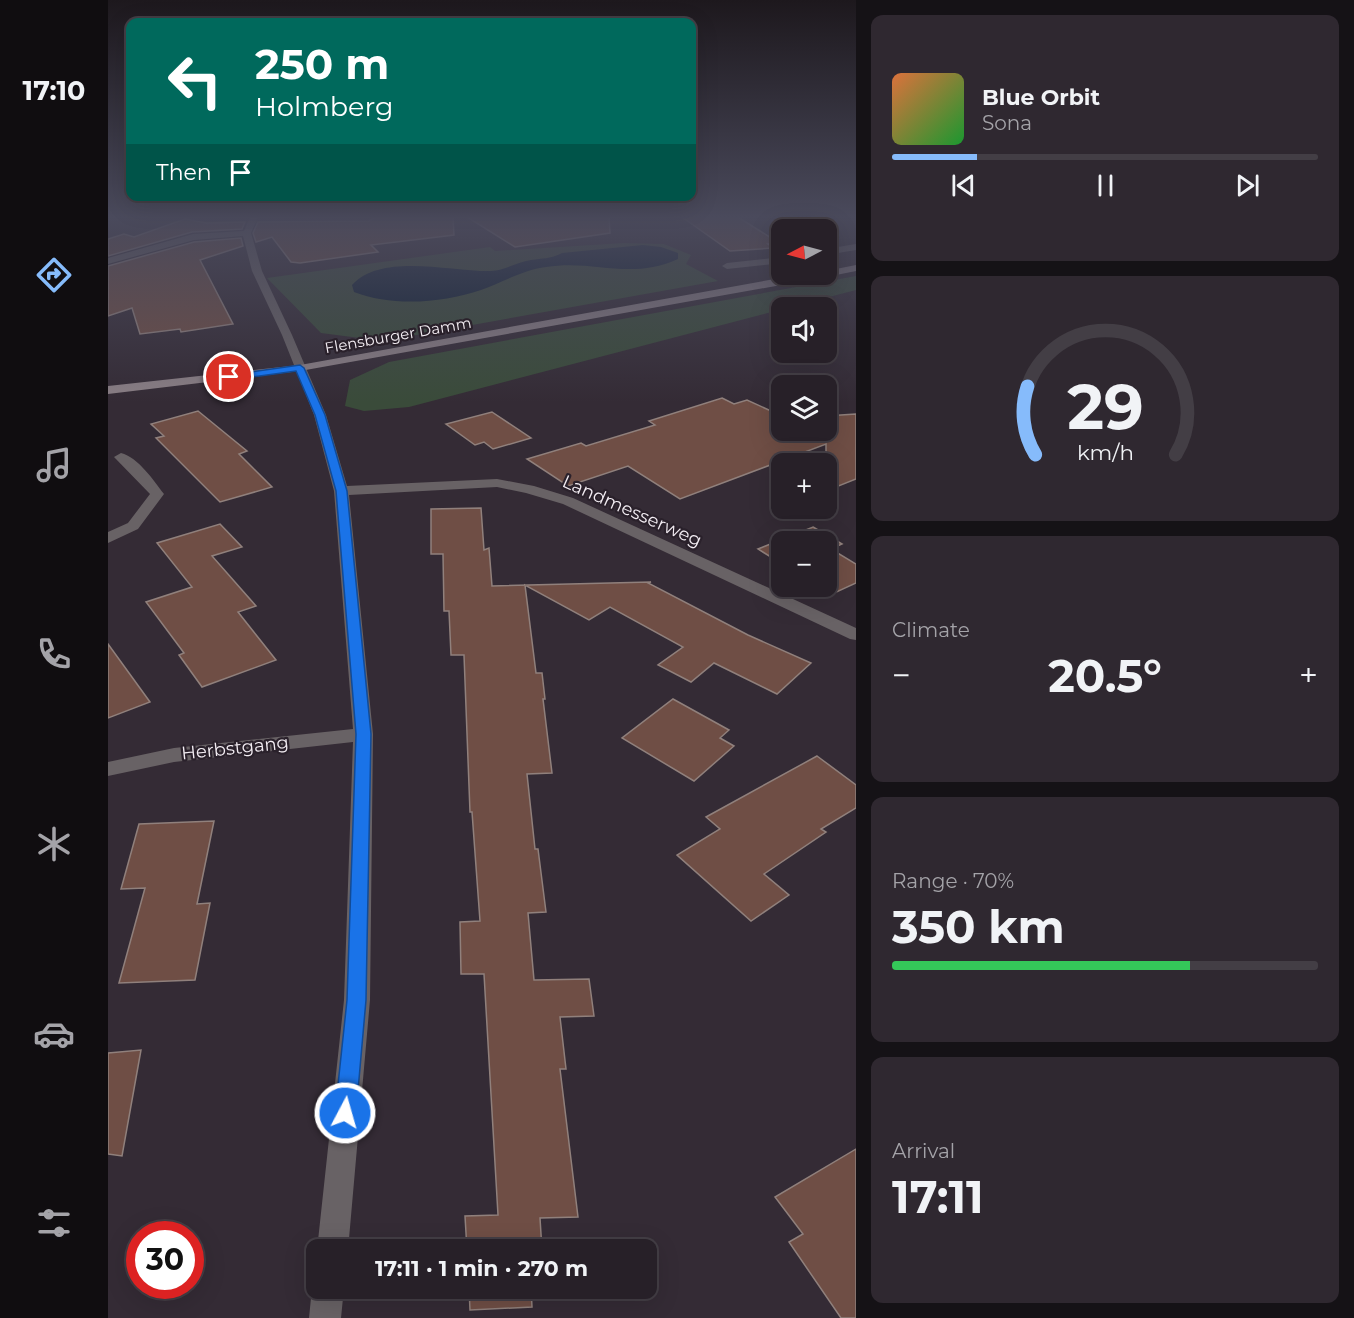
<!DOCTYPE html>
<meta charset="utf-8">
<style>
body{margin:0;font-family:Montserrat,sans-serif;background:#2f2830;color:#f1f3f6;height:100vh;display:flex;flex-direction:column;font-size:22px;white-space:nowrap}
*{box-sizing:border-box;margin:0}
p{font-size:20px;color:#a4a3a8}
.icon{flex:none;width:33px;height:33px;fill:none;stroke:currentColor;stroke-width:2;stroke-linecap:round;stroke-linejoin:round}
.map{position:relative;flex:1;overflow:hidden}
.side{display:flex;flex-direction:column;gap:15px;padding:15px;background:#151216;width:498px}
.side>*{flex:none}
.banner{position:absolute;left:18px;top:18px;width:570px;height:183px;border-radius:12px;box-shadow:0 6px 24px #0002,0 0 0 2px #433e45;background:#00695c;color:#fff;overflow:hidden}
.needle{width:39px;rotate:264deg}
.tools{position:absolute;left:663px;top:219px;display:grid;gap:12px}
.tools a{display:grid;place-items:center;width:66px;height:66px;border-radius:12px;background:#272028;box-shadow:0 6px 24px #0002,0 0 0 2px #433e45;font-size:30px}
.speed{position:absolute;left:18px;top:1221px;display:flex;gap:12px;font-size:30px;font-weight:700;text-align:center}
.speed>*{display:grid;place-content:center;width:78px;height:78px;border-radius:50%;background:#272028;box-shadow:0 6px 24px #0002,0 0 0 2px #433e45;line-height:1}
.speed .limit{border:9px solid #d22;background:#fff;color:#111}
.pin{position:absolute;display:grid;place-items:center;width:51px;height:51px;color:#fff;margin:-26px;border:3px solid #fff;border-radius:50%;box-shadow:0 2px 6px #0007}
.me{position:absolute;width:66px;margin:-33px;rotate:6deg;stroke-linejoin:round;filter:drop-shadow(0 0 4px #0008)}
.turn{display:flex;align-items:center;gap:21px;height:126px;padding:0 30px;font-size:27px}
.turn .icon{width:78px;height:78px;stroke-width:2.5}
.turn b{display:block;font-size:42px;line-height:51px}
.then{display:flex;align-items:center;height:57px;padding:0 30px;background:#0003;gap:12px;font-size:22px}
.big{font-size:45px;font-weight:700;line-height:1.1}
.side .widget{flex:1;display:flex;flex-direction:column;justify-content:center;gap:9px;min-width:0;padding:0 21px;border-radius:12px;background:#2f2830}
.side .dial{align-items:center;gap:0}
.dial svg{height:156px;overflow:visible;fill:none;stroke:#433e45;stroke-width:7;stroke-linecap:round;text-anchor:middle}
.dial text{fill:#f1f3f6;stroke:none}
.song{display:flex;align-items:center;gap:18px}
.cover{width:72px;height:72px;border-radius:9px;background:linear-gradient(135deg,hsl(20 70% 55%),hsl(130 70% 35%))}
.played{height:6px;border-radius:3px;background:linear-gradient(90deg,#86bbfb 20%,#433e45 20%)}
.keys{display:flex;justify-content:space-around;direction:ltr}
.heat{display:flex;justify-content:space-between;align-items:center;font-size:33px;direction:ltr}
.charge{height:9px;border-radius:4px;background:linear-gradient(90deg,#34c759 70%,#433e45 0)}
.trip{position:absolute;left:198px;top:1239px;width:351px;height:60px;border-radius:12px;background:#272028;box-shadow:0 6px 24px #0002,0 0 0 2px #433e45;font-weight:700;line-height:60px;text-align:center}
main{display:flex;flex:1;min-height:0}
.dock{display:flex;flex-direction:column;width:108px;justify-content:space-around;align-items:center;background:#100d10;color:#a4a3a8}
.dock .icon{width:42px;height:42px}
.dock .on{color:#86bbfb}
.dock b{font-size:27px;color:#f1f3f6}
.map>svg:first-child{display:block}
</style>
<main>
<nav class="dock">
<b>17:10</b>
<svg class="icon on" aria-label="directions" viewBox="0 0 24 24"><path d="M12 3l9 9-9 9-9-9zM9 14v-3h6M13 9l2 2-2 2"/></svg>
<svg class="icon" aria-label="music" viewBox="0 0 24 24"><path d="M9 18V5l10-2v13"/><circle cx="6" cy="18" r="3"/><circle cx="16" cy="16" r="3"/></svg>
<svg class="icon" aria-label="phone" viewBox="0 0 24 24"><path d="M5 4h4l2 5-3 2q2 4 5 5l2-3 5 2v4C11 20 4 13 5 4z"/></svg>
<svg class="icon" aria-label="climate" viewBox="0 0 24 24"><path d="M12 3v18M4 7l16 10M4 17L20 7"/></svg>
<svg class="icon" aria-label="car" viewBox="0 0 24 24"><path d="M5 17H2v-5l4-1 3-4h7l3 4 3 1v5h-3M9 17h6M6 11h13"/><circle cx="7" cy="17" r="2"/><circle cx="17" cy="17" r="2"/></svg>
<svg class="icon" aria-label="filters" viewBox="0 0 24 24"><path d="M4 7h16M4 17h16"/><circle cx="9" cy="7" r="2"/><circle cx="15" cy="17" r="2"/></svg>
</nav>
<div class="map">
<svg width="748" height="1318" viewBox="0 0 748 1318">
<rect width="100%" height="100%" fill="#342b35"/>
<g fill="#3a4b3a">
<path d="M 516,243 L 556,244 L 583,255 L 578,264 L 610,281 L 275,341 L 213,333 L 159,278 L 382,247 L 387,251 Z"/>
<path d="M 748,276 L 748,290 L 301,407 L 256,411 L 237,406 L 242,380 L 281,362 Z"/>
</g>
<path fill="#0f2035" d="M 535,245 L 553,247 L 570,253 L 570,259 C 521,281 486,259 438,267 C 415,270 395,282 373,290 C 335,303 284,307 246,292 L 244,285 C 273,252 345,272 383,271 C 398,270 409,262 423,260 C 435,258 443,259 454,253 Z"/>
<g fill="#6f4e45" stroke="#90807c" stroke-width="1.5">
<path d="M 268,217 L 345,217 L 346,235 L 263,245 L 270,252 L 192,263 L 183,262 L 164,237 L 148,242 L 145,233 L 150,222 L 261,221 Z"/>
<path d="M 359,217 L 501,217 L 502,233 L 407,247 Z"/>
<path d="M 574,217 L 630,217 L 671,243 L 660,244 L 666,248 L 622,251 Z"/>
<path d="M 77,219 L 98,223 L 137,222 L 134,229 L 84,232 L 0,256 L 0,239 L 16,234 L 26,237 Z"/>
<path d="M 133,238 L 135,246 L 92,260 L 125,324 L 73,332 L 72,329 L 32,334 L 24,308 L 0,316 L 0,266 L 86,242 Z"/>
<path d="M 614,398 L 626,404 L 639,400 L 674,416 L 674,430 L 718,430 L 718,416 L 748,414 L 748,479 L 718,491 L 718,444 L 572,499 L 520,466 L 460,486 L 419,459 L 473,443 L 478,446 L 547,425 L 541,421 Z"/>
<path d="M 90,411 L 139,451 L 131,454 L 164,487 L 112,502 L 48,438 L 56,436 L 43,424 Z"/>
<path d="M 384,412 L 423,438 L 385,449 L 376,442 L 367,445 L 338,424 Z"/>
<path d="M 373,508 L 376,550 L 381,548 L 384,586 L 543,582 L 540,583 L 640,635 L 703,663 L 669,694 L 606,663 L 583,682 L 550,665 L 575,647 L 502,607 L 481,620 L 417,585 L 428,673 L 434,673 L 437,699 L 435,699 L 444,773 L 419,774 L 427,849 L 430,849 L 438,912 L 420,913 L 426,980 L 481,979 L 486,1016 L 452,1017 L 458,1069 L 452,1069 L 470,1217 L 432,1218 L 434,1250 L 359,1250 L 357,1216 L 390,1215 L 376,974 L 353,974 L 352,922 L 372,921 L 364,812 L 362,812 L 356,655 L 343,655 L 341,611 L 336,611 L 335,554 L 323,554 L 323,509 Z"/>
<path d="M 112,524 L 134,547 L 104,556 L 148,606 L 130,612 L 168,660 L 94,687 L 71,655 L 76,653 L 38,602 L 84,587 L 49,543 Z"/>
<path d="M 705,527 L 734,544 L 723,549 L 748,564 L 748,583 L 722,595 L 709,586 L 718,586 L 718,542 L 674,542 L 674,564 L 650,549 Z"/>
<path d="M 0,644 L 42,702 L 0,718 Z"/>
<path d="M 565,699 L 621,730 L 612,738 L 626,746 L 586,781 L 514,738 Z"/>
<path d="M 709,756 L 748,785 L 748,808 L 713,829 L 718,832 L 656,874 L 681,895 L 643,921 L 569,855 L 612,829 L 598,817 Z"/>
<path d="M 106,821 L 89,904 L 102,903 L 87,980 L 11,983 L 37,888 L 13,889 L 31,824 Z"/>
<path d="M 33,1050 L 14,1156 L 0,1154 L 0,1053 Z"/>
<path d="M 748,1149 L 748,1318 L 733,1318 L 681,1242 L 695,1234 L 667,1197 Z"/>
<path d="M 361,1288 L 423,1288 L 424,1307 L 362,1310 Z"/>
</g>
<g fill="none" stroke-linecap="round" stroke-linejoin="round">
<g fill="#686265" fill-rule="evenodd">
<path d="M 142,217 L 150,217 L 143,233 L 154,271 L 184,335 L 218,415 L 239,486 L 389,479 L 426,486 L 465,498 L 748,628 L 748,640 L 742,639 L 455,504 L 418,493 L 389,487 L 241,495 L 265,734 L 262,1000 L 240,1250 L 209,1250 L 236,1000 L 245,742 L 66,762 L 0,776 L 0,762 L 66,748 L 245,729 L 226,491 L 206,415 L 174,335 L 144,271 L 135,236 L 86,240 L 0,264 L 0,258 L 85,234 L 136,231 Z"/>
<path d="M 748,244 L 748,250 L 718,255 L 718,249 Z"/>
<path d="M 674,257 L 674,263 L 619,269 L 614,266 L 619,263 Z"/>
<path d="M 13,453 C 30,457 46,481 56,494 L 30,529 L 0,543 L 0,532 L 20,523 L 42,494 L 6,457 Z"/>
<path d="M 208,1277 L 208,1288 L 236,1288 L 233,1318 L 201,1318 L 204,1288 Z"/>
</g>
<path fill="#897e84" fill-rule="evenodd" d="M 748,265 L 748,271 L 718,277 L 192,371 L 0,394 L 0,386 L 192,365 L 694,274 L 718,274 L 718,271 Z"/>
</g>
<linearGradient id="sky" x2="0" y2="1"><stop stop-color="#1d181d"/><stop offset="0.54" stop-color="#4a4a5c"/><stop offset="1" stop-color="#4a4a5c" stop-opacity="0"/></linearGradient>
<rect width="748" height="402" fill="url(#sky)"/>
<path fill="#1a73e8" stroke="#114b97" stroke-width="1.5" d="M 192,365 L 196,368 L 217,415 L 239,491 L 263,734 L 258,1000 L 248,1113 L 245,1121 L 237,1124 L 230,1121 L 227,1113 L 239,1000 L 248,734 L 228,491 L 207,415 L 188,371 L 121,380 L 117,377 L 121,375 Z"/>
<g text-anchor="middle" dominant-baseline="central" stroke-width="4.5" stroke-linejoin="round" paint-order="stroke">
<g font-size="15" fill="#f3edf3" stroke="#2a212b">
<text transform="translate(290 335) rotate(-10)">Flensburger Damm</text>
</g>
<g font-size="18" fill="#f3edf3" stroke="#2a212b">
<text transform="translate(524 511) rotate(24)">Landmesserweg</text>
<text transform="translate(127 748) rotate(-6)">Herbstgang</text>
</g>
</g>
</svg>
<div class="tools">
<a><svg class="needle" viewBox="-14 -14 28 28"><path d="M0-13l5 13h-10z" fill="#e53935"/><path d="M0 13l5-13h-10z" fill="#a4a3a8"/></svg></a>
<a><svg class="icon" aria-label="sound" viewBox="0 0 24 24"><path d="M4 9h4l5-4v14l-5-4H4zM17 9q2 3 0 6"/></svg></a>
<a><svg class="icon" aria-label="layers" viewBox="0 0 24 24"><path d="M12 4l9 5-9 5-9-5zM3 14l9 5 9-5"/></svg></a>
<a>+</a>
<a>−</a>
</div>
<div class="speed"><div class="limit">30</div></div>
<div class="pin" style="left:121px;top:377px;background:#d93025"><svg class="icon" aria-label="arrive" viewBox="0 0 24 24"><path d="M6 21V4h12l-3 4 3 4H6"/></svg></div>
<svg class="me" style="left:237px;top:1113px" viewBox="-20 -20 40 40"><circle r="17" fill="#1a73e8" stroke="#fff" stroke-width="3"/><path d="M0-11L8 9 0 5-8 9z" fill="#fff"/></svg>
<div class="trip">17:11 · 1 min · 270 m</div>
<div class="banner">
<div class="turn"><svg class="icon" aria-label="left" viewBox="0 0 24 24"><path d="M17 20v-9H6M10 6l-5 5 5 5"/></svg><div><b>250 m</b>Holmberg</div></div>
<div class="then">Then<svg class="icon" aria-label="arrive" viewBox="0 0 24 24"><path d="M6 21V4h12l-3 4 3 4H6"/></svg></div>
</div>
</div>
<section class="side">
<div class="widget">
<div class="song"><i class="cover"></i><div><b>Blue Orbit</b><p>Sona</p></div></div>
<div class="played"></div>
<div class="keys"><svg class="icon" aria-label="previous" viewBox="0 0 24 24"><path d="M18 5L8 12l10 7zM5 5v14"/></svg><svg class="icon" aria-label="pause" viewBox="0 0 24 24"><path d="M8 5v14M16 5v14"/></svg><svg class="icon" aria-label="next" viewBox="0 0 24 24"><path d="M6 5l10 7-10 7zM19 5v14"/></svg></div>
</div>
<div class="widget dial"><svg viewBox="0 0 100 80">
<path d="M14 69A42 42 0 1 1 86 69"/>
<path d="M14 69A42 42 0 0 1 10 34" stroke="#86bbfb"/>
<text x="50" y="56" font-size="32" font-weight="700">29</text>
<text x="50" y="72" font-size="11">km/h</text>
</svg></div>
<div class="widget"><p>Climate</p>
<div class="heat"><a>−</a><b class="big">20.5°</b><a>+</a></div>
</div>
<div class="widget"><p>Range · 70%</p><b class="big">350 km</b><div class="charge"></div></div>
<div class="widget"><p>Arrival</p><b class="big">17:11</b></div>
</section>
</main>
